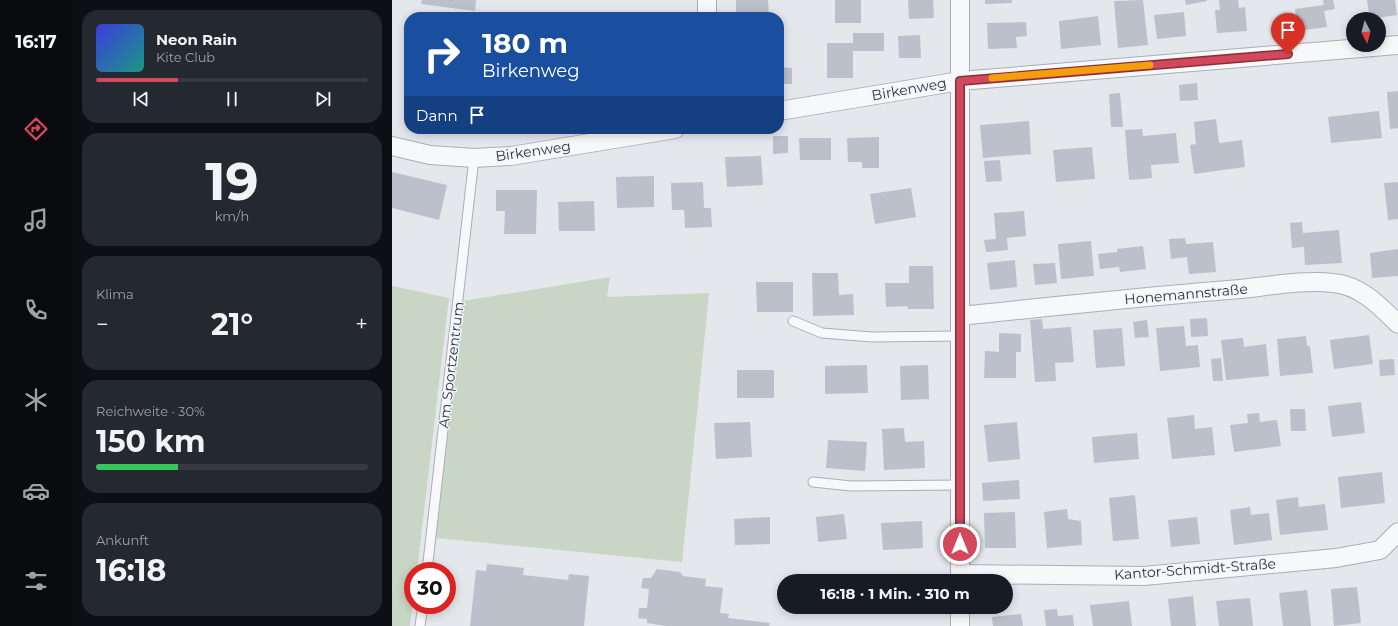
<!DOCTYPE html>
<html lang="de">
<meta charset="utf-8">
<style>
body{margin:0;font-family:Montserrat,sans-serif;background:#242831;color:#f1f3f6;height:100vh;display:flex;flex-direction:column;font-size:15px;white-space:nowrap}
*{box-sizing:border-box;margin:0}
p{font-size:13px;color:#9ea1a6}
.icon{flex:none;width:22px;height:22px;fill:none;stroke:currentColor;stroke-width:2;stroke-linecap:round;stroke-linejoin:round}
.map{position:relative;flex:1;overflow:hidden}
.side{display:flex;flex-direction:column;gap:10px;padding:10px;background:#0d0f14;width:320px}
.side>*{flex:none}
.top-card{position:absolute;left:12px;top:12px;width:380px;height:122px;border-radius:16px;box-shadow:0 2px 10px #0003;background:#1a4fa0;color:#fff;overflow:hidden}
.needle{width:26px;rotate:174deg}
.tools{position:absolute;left:954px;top:12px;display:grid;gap:8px}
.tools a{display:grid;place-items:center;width:40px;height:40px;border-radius:50%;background:#171b24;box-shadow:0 2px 10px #0003;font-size:20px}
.speed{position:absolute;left:12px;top:562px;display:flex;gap:8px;font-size:20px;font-weight:700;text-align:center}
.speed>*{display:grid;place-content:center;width:52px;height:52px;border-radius:50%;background:#171b24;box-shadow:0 2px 10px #0003;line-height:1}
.speed .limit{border:6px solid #d22;background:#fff;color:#111}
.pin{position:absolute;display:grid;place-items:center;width:34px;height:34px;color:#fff;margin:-41px -17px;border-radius:50% 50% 50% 0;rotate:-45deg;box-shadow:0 0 4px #0007}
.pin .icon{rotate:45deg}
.me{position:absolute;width:44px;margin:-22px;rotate:0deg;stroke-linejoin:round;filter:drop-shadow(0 0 3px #0008)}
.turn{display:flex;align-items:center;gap:14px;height:84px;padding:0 12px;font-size:18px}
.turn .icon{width:52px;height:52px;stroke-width:2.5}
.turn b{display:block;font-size:28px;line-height:34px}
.then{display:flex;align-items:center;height:38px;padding:0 12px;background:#0003;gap:8px;font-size:15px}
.big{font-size:30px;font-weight:700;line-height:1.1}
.side .tile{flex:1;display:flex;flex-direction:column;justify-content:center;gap:6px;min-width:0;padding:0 14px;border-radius:16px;background:#242831}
.side .dial{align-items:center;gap:0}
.dial b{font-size:52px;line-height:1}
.song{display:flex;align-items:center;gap:12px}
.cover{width:48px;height:48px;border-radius:6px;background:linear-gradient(135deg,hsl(240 70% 55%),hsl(170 70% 35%))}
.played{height:4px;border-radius:2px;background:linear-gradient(90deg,#d1495b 30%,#363941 30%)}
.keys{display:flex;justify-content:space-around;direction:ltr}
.heat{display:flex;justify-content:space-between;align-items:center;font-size:22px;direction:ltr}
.charge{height:6px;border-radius:3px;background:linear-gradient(90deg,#34c759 30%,#363941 0)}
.trip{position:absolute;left:385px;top:574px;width:236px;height:40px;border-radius:20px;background:#171b24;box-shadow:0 2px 10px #0003;font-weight:700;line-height:40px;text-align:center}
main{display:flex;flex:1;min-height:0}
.tab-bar{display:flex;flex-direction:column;width:72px;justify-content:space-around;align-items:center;background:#090b0e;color:#9ea1a6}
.tab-bar .icon{width:28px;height:28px}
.tab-bar .selected{color:#d1495b}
.tab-bar b{font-size:18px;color:#f1f3f6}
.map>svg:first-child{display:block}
</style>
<main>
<nav class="tab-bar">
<b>16:17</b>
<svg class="icon selected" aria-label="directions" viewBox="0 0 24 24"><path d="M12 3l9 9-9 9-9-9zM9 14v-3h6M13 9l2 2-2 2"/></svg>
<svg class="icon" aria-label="music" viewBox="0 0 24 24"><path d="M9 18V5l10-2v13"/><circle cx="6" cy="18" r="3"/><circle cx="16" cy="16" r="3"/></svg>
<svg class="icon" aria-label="phone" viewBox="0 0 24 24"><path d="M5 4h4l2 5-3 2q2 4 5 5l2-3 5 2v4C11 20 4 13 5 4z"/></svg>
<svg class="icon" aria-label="climate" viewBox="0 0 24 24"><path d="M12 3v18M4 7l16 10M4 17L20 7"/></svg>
<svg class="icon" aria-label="car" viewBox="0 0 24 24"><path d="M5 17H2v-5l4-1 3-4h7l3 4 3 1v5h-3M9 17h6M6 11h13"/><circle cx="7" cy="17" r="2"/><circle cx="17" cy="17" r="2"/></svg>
<svg class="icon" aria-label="filters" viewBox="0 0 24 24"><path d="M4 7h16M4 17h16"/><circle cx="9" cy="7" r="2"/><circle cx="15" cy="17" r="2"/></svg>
</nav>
<section class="side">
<div class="tile">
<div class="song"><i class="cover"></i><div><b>Neon Rain</b><p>Kite Club</p></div></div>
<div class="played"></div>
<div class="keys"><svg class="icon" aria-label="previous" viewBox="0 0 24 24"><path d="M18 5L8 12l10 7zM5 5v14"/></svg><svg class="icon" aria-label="pause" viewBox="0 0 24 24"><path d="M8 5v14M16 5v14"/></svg><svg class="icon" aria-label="next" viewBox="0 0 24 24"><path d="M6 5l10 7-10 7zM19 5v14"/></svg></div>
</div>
<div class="tile dial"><b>19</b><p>km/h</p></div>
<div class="tile"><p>Klima</p>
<div class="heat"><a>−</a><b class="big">21°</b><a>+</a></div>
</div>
<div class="tile"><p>Reichweite · 30%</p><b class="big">150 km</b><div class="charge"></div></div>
<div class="tile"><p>Ankunft</p><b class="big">16:18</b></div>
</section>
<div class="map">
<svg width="1006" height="626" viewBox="0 0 1006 626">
<rect width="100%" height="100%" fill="#e4e7ec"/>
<g fill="#c9d6c5">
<path d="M 218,277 L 215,297 L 317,293 L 290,562 L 44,538 L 71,301 Z"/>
<path d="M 0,286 L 57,298 L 25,571 L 21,571 L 21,601 L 18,626 L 0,626 Z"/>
</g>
<g fill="#bbc0ca">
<path d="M 30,0 L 84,0 L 83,11 L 29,4 Z"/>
<path d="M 344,0 L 376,0 L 377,17 L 344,17 Z"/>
<rect x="443" y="0" width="26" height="23"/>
<path d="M 516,0 L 541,0 L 542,18 L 517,19 Z"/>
<path d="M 593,0 L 620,0 L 620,3 L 593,4 Z"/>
<path d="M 751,0 L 756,45 L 726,48 L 722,1 Z"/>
<path d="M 793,0 L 815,0 L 815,1 L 794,5 Z"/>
<path d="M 827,0 L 846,0 L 847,8 L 853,7 L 855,31 L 825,33 L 823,10 L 828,10 Z"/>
<path d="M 931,0 L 941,0 L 943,9 L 932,11 L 935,27 L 906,31 L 903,9 L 932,5 Z"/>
<path d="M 975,0 L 1003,0 L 1005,15 L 978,19 Z"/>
<path d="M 792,12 L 794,36 L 765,39 L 762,15 Z"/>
<path d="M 706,16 L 709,45 L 669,49 L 667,21 Z"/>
<path d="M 634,22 L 635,36 L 624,37 L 625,48 L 596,49 L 595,23 Z"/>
<path d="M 461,33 L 492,33 L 492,51 L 461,51 L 461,78 L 435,78 L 435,43 L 461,43 Z"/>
<path d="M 528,35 L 529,58 L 507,58 L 506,36 Z"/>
<path d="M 387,67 L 400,68 L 400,84 L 387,84 Z"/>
<path d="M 805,83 L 806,100 L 788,101 L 787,85 Z"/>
<path d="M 1006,91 L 1006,128 L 998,129 L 995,92 Z"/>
<path d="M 728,93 L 731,127 L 719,127 L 717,94 Z"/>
<path d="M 987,111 L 990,138 L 939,143 L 936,117 Z"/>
<path d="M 824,119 L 827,143 L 850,140 L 853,167 L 802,174 L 798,145 L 804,144 L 802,122 Z"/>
<path d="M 637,121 L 639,154 L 591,158 L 588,125 Z"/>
<path d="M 750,129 L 751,136 L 784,133 L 787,163 L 759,165 L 760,178 L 737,180 L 733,130 Z"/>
<path d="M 381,136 L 396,136 L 396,153 L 381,154 Z"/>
<path d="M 487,137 L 487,168 L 470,168 L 470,162 L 456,162 L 455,138 Z"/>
<path d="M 407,138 L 439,138 L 439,160 L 408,160 Z"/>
<path d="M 700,147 L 703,179 L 664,182 L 661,150 Z"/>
<path d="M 369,156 L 371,185 L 335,187 L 333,157 Z"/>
<path d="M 608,160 L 610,181 L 594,182 L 592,161 Z"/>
<path d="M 0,172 L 55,185 L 47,220 L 0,208 Z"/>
<path d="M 262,176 L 262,207 L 225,208 L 224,177 Z"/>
<path d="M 311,182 L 312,208 L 319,208 L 320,227 L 293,228 L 292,210 L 280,210 L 279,183 Z"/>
<path d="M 1006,182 L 1006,219 L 996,220 L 992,183 Z"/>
<path d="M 519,188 L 524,217 L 483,224 L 478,194 Z"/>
<path d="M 104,190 L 145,190 L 144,234 L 112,234 L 113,211 L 104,211 Z"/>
<path d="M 202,201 L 203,231 L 167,231 L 166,202 Z"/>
<path d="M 632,211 L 634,236 L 615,238 L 616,250 L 594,252 L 592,240 L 604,239 L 602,213 Z"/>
<path d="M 910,222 L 911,233 L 947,230 L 950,263 L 913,265 L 912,247 L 900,248 L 898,223 Z"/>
<path d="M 793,238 L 794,244 L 821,242 L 824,272 L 797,274 L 795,257 L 779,259 L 777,239 Z"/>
<path d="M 699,241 L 702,276 L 669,279 L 666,244 Z"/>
<path d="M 751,246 L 754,269 L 728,272 L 727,267 L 708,269 L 706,254 L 725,252 L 725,249 Z"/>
<path d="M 1006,249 L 1006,276 L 980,278 L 978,253 Z"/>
<path d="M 623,260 L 625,287 L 598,290 L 595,263 Z"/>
<path d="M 663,263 L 665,283 L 643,285 L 641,264 Z"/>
<path d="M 517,266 L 541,266 L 542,309 L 516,309 L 515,306 L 494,307 L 493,283 L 517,283 Z"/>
<path d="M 420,273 L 446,273 L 447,295 L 461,294 L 462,315 L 421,316 Z"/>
<path d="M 364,282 L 401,282 L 401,312 L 365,312 Z"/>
<path d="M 815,318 L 816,336 L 799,337 L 798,319 Z"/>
<path d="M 650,319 L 651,329 L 679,327 L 682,362 L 663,363 L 664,381 L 643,382 L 638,320 Z"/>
<path d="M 755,320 L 757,337 L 743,338 L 741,322 Z"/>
<path d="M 792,326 L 794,346 L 806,345 L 808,367 L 768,371 L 764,328 Z"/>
<path d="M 730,328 L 733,366 L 704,368 L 701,330 Z"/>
<path d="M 607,333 L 629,334 L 629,352 L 624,352 L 624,378 L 592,378 L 593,351 L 607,352 Z"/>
<path d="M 977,335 L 981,364 L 942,369 L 938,340 Z"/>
<path d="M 914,336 L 915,346 L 918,346 L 921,373 L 888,376 L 885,339 Z"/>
<path d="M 851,338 L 852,347 L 874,344 L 877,376 L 834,380 L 829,340 Z"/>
<path d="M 829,358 L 831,381 L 821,381 L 819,359 Z"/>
<path d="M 1002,359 L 1003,375 L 988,376 L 987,360 Z"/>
<path d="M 475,365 L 476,393 L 433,394 L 433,366 Z"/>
<path d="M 536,365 L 537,399 L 509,400 L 508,366 Z"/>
<rect x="345" y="370" width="37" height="28"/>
<path d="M 969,402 L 973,433 L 940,437 L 936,406 Z"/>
<path d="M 898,409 L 913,409 L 914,431 L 899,431 Z"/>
<path d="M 867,413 L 868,422 L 885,420 L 889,446 L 842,452 L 838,425 L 856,423 L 855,414 Z"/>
<path d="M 802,415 L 803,429 L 820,427 L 823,455 L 780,459 L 775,418 Z"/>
<path d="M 358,422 L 360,457 L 324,459 L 322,423 Z"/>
<path d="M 625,422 L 628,459 L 596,462 L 592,425 Z"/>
<path d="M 512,428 L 513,442 L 532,441 L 533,468 L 492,470 L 490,429 Z"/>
<path d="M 745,433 L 747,459 L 702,463 L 700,437 Z"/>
<path d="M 436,440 L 475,442 L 473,471 L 434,468 Z"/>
<path d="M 990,472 L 993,503 L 949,508 L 946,477 Z"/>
<path d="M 627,480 L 628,499 L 591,501 L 590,483 Z"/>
<path d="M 743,495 L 747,539 L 721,541 L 717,498 Z"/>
<path d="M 906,497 L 907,507 L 933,504 L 936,530 L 888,535 L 884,500 Z"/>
<path d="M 858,507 L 859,515 L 877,513 L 880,540 L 842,545 L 838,510 Z"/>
<path d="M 675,509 L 676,519 L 689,521 L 690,545 L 655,548 L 652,512 Z"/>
<path d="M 623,512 L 624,548 L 593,548 L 592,513 Z"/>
<path d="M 452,514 L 455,539 L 426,542 L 424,517 Z"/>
<path d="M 378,517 L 378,544 L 343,545 L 342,519 Z"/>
<path d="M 805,517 L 808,544 L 779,547 L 776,520 Z"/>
<path d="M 530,521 L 531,548 L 491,550 L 489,523 Z"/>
<path d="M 95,564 L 132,568 L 131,575 L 176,580 L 177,574 L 197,576 L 192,626 L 78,626 L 84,570 L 94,571 Z"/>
<path d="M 265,569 L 288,572 L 291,576 L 314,579 L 313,586 L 331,588 L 328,613 L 337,614 L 336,618 L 378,623 L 377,626 L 273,626 L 255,623 L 255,619 L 246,618 L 247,608 L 255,608 L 257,589 L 249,588 L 251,578 L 259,578 Z"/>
<path d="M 965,587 L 969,623 L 942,626 L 939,589 Z"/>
<path d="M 915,590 L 919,626 L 891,626 L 887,593 Z"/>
<path d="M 801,596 L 804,626 L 779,626 L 776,599 Z"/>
<path d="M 858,598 L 861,626 L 827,626 L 824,601 Z"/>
<path d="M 737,601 L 740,626 L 701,626 L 698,605 Z"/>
<path d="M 441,607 L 474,607 L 474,609 L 441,608 Z"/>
<path d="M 494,607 L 539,607 L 539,610 L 494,611 Z"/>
<path d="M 665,609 L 666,616 L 681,615 L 682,626 L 654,626 L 652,610 Z"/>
<path d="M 629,614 L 631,626 L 601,626 L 600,617 Z"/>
</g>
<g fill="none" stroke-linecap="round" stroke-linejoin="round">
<g stroke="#a9aeb7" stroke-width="11">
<g id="lane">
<path d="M 401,321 L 430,333 L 480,337 L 568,336"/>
<path d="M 421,482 L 459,486 L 568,485"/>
<path d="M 35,571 L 82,158"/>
<path d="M 28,626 L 31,605"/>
</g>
</g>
<g stroke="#a9aeb7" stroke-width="20">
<g id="street">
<path d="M 568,0 L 568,581"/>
<path d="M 315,17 L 315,0"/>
<path d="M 387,111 L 568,81 L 1006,45"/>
<path d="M 0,146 L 38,155 L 82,158 L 119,156 L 283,129"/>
<path d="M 568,316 C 657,307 747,297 836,290 C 870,288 907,279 941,283 C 968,285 988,306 1006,324"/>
<path d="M 568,574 L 752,576 L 944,558 L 988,550 L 1006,532"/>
<path d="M 568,607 L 568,626"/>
</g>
</g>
<use href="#lane" stroke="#f7f8fa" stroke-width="9"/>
<use href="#street" stroke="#f7f8fa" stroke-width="18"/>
</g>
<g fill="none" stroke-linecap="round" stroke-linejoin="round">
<g stroke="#882f3b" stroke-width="10">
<path id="route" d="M 568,544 L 568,81 L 896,54"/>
</g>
<use href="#route" stroke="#d1495b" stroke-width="7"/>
<path stroke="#f59e0b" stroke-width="7" d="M 600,78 L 758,65"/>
</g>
<g text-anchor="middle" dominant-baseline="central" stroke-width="3" stroke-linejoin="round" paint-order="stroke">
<g font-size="14" fill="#2b3445" stroke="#f4f6f9">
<text transform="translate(517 89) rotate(-10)">Birkenweg</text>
<text transform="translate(141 151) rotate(-8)">Birkenweg</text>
<text transform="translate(794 294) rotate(-5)">Honemannstraße</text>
<text transform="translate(59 365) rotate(-83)">Am Sportzentrum</text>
<text transform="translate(803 569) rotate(-4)">Kantor-Schmidt-Straße</text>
</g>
</g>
</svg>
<div class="tools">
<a><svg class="needle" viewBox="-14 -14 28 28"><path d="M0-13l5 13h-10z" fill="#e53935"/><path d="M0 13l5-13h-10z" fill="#9ea1a6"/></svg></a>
</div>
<div class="speed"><div class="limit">30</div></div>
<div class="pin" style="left:896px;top:54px;background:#d93025"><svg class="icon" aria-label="arrive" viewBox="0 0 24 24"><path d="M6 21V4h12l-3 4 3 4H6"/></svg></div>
<svg class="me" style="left:568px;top:544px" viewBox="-20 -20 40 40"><circle r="17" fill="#d1495b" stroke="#fff" stroke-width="3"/><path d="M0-11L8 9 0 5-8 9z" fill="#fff"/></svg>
<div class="trip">16:18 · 1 Min. · 310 m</div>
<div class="top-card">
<div class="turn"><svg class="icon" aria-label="right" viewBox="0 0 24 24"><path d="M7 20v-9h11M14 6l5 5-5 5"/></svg><div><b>180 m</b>Birkenweg</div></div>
<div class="then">Dann<svg class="icon" aria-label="arrive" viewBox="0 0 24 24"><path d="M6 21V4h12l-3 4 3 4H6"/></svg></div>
</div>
</div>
</main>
